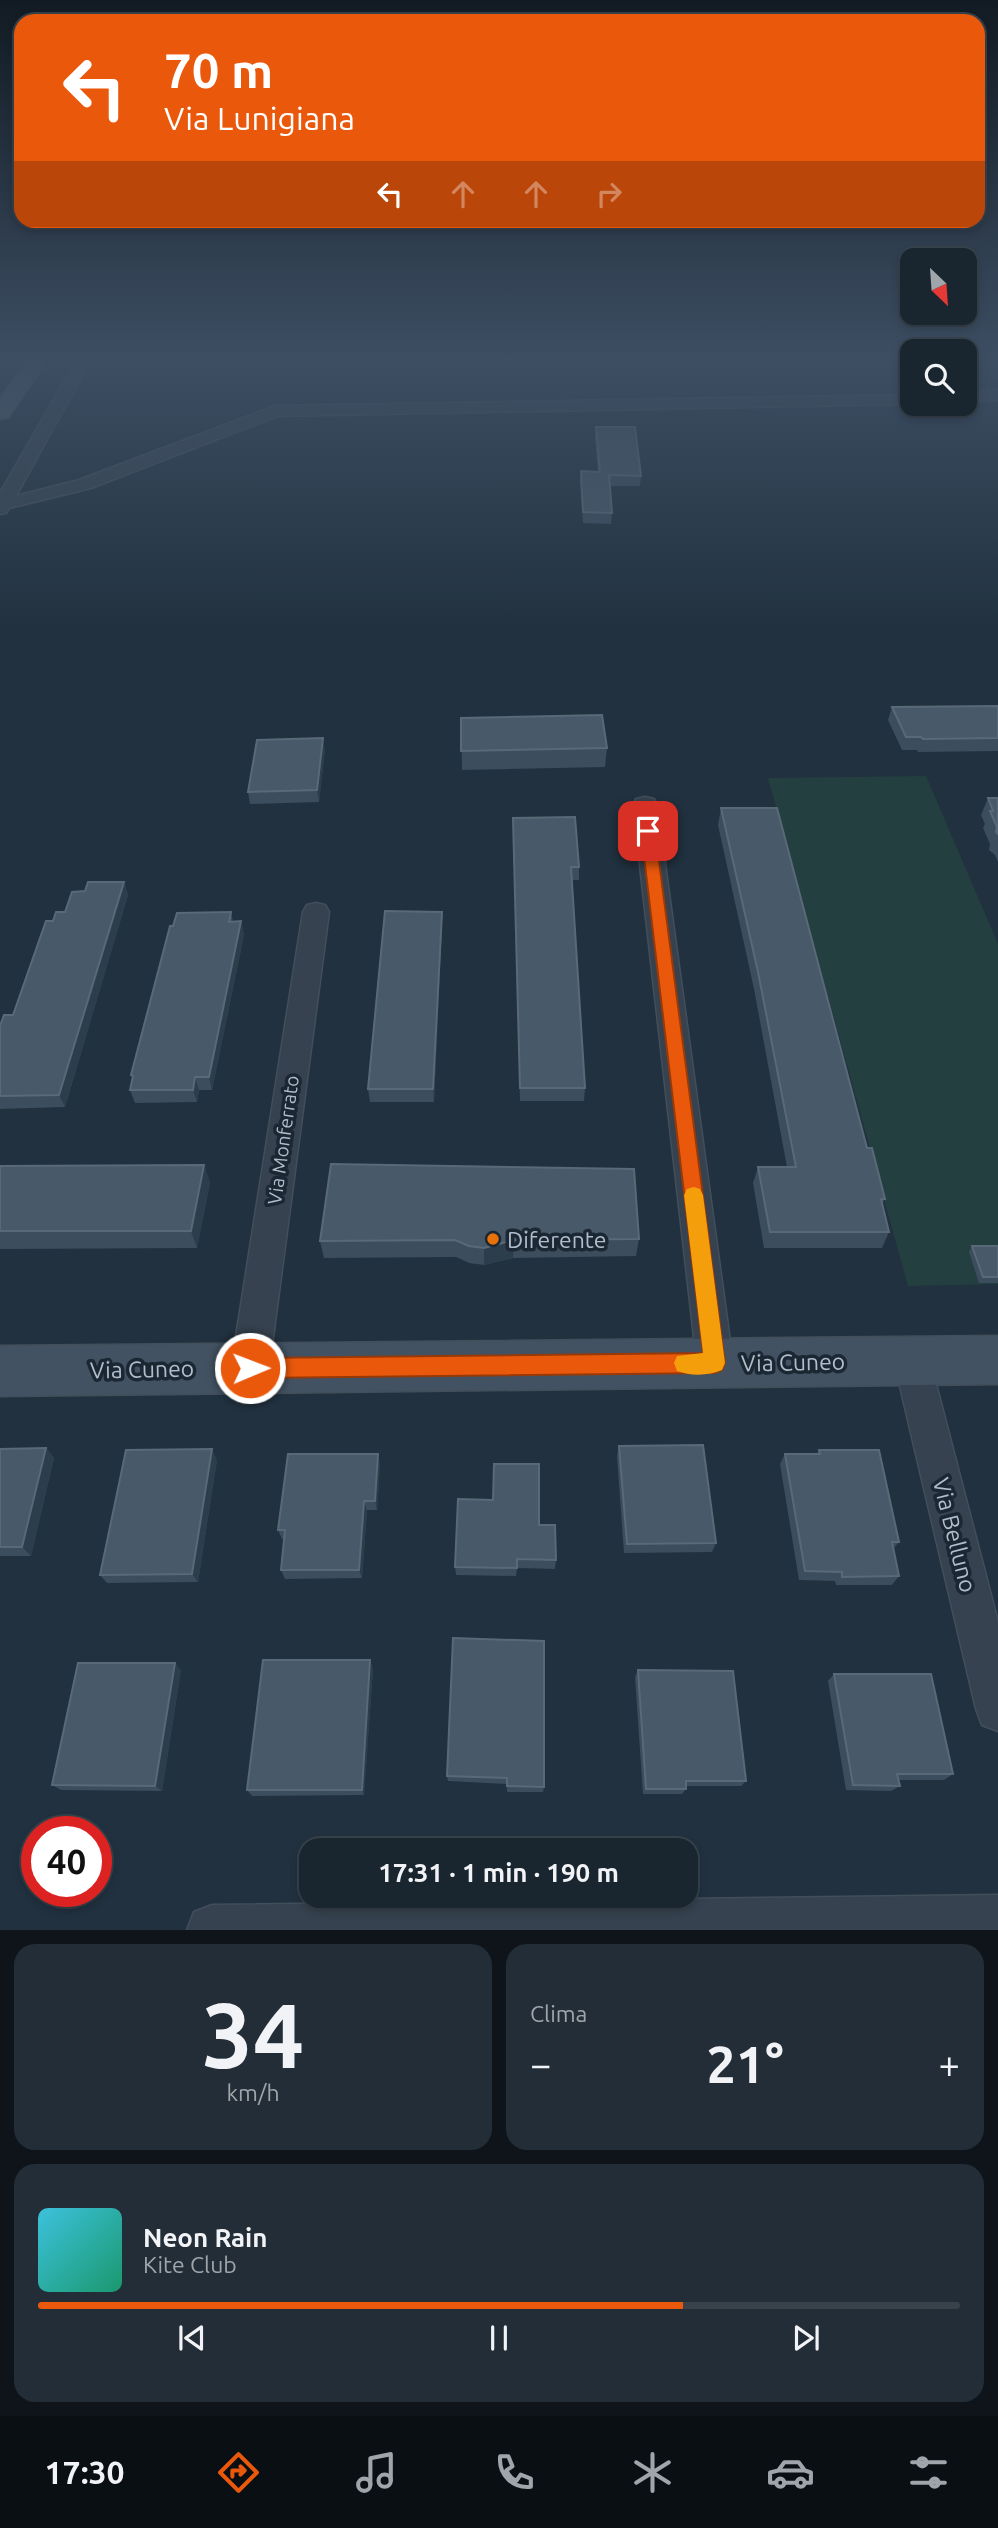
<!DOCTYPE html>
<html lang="it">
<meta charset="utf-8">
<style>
body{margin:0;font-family:Ubuntu,sans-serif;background:#222d37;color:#f1f3f6;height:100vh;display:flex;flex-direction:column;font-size:26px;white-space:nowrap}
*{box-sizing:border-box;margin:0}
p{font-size:23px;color:#9fa5aa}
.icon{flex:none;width:38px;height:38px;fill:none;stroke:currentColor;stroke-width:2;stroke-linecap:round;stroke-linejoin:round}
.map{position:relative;height:1930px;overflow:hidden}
.drawer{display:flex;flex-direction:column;gap:14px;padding:14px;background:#0e141a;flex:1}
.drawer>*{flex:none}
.guide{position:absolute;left:14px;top:14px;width:971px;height:214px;border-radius:21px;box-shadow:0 4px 10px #0003,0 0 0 2px #37424b;background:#ea580c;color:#fff;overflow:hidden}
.needle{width:46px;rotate:155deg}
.tools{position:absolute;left:900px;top:248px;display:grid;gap:14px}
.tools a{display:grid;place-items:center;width:77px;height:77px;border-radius:14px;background:#19252f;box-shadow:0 4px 10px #0003,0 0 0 2px #37424b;font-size:35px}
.speed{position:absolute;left:21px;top:1816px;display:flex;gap:14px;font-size:35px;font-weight:700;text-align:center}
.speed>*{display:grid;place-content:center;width:91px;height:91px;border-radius:50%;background:#19252f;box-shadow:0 4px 10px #0003,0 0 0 2px #37424b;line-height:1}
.speed .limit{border:10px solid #d22;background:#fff;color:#111}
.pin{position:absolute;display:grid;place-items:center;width:60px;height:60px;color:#fff;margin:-30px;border-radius:14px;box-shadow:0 4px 10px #0006}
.me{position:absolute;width:77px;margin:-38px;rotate:89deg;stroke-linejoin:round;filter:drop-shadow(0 0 5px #0008)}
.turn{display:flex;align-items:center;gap:24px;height:147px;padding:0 35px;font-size:32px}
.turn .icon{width:91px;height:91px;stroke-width:2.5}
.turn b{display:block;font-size:49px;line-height:60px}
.lanes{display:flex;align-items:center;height:66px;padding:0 35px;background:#0003;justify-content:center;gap:35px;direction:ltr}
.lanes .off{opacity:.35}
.big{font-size:52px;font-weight:600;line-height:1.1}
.drawer .tile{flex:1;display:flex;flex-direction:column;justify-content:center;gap:10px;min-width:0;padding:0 24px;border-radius:21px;background:#222d37}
.drawer .dial{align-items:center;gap:0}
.dial b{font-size:91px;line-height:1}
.song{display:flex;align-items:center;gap:21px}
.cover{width:84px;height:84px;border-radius:10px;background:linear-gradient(135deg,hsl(190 70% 55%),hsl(160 70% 35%))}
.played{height:7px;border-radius:4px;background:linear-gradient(90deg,#ea580c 70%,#37424b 70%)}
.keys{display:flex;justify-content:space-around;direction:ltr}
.heat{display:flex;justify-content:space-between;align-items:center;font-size:38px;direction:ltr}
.drawer .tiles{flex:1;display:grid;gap:14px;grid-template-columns:1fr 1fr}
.tile:last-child{grid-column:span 2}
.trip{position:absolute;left:299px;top:1838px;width:399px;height:70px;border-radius:21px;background:#19252f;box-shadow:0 4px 10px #0003,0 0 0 2px #37424b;font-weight:600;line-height:70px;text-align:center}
.menu{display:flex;height:112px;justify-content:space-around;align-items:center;background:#0a0f13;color:#9fa5aa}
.menu .icon{width:49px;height:49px}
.menu .active{color:#ea580c}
.menu b{font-size:32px;color:#f1f3f6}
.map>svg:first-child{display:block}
</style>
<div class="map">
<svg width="998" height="1930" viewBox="0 0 998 1930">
<rect width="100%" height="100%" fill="#21313f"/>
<path fill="#243f40" d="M 926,776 L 998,944 L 998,1284 L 908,1286 L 768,778 Z"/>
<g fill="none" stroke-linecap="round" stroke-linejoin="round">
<g stroke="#424e5a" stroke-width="3">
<g id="street">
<path d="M 76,361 L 90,361 L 16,496 L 79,480 L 275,406 L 912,395 L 913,404 L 277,416 L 91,488 L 9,508 L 6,513 L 0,514 L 0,493 Z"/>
<path d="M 998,390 L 998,400 L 964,402 L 964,392 Z"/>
<path d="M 645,797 L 654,799 L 657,805 L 733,1363 L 728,1376 L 715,1381 L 702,1376 L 697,1363 L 633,805 L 636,799 Z"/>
<path d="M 316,903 L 325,905 L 329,912 L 269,1368 L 263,1381 L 250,1386 L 237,1381 L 231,1368 L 303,912 L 307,905 Z"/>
<path d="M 912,1343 L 925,1348 L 930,1361 L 998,1622 L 998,1731 L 982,1725 L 976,1709 L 894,1361 L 899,1348 Z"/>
<path d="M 998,1895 L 998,1930 L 187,1930 L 194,1912 L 212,1905 Z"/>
</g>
</g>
<g stroke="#424e5a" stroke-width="3">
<path id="secondary" d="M 998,1336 L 998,1384 L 0,1396 L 0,1346 Z"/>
</g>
<g stroke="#424e5a" stroke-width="3">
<path id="primary" d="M 27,361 L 47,361 L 8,418 L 0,419 L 0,398 Z"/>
</g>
<use href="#street" fill="#36424f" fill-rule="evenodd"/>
<use href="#secondary" fill="#435262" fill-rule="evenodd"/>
<use href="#primary" fill="#53616f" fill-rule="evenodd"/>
</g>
<g fill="#3c4d5d">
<path d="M 596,427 L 641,476 L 640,486 L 610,486 L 612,513 L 611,524 L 583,523 L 580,482 L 581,471 L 598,472 L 595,437 Z"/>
<path d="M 998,706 L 998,751 L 918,752 L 917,750 L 902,750 L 888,720 L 892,707 Z"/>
<path d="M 461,718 L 607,748 L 605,767 L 462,770 Z"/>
<path d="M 325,750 L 319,802 L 250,804 L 248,792 Z"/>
<path d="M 988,798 L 998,798 L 998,862 L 995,855 L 989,850 L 990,844 L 983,828 L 985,824 L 981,815 Z"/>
<path d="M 721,808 L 867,1148 L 885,1199 L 882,1204 L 889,1232 L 882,1248 L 764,1248 L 753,1183 L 758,1167 L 787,1167 L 754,989 L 718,825 Z"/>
<path d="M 513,831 L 579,867 L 579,880 L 572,880 L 585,1088 L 584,1101 L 520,1101 Z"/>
<path d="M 124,882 L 128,895 L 65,1107 L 0,1109 L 0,1026 L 13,1015 L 53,921 L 65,912 L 85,891 Z"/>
<path d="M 231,912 L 233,922 L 241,921 L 244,935 L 212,1090 L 199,1090 L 197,1102 L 135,1103 L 130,1090 L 133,1079 L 131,1075 L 173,926 Z"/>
<path d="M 442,912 L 442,925 L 434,1102 L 370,1102 L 368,1089 Z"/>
<path d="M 204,1165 L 210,1183 L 197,1248 L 0,1249 L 0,1166 Z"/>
<path d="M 639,1239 L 636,1256 L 513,1258 L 484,1265 L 469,1263 L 456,1257 L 324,1258 L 320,1241 Z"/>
<path d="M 972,1246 L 998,1246 L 998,1283 L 979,1283 L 969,1252 Z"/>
<path d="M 619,1446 L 716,1543 L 712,1552 L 624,1553 L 617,1456 Z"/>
<path d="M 46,1448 L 54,1458 L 31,1556 L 0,1556 L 0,1449 Z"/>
<path d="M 819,1450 L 899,1542 L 893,1549 L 899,1576 L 892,1585 L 836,1585 L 835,1581 L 799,1580 L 780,1464 L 785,1454 L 817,1454 Z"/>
<path d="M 217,1460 L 198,1582 L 107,1583 L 100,1575 Z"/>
<path d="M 380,1464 L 377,1510 L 367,1510 L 362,1578 L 285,1579 L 281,1570 L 284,1539 L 282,1539 L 278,1530 Z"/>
<path d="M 539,1525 L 556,1560 L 555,1569 L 517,1568 L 516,1576 L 456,1575 L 455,1567 Z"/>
<path d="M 453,1638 L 544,1787 L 543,1792 L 507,1792 L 507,1784 L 448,1781 L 447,1776 Z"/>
<path d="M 373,1668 L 364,1795 L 252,1796 L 247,1790 Z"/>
<path d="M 181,1670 L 162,1791 L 61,1790 L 52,1785 Z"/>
<path d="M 638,1670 L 746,1781 L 741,1786 L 686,1786 L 686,1789 L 682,1794 L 643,1794 L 635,1677 Z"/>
<path d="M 834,1674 L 953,1774 L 944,1780 L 898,1780 L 900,1786 L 891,1791 L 846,1790 L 828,1681 Z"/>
</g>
<g fill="#2c3d4c">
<path d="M 323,738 L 325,750 L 319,802 L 317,790 Z"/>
<path d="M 124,882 L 128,895 L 65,1107 L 59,1095 Z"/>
<path d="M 442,912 L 442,925 L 434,1102 L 433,1089 Z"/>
<path d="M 241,921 L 244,935 L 212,1090 L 209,1077 Z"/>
<path d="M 195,1077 L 199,1090 L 197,1102 L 193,1090 Z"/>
<path d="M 204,1165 L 210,1183 L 197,1248 L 191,1231 Z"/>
<path d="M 514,1240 L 513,1258 L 484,1265 L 484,1248 Z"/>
<path d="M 46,1448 L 54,1458 L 31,1556 L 22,1547 Z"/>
<path d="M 212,1449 L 217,1460 L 198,1582 L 192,1574 Z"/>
<path d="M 378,1454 L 380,1464 L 377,1510 L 375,1501 Z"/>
<path d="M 364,1501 L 367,1510 L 362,1578 L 359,1570 Z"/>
<path d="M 370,1660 L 373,1668 L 364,1795 L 362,1790 Z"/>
<path d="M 175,1663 L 181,1670 L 162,1791 L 155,1786 Z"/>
</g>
<g fill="#485969" stroke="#596978" stroke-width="2">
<path d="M 596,427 L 635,427 L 641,476 L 609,475 L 612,513 L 583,512 L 581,471 L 600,472 Z"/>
<path d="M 998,706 L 998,738 L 923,739 L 921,737 L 906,737 L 892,707 Z"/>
<path d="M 602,715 L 607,748 L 461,751 L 461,718 Z"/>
<path d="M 323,738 L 317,790 L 248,792 L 257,740 Z"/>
<path d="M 988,798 L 998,798 L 998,834 L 996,832 L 997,827 L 990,811 L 993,811 Z"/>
<path d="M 721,808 L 777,808 L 867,1148 L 872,1148 L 885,1199 L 881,1199 L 889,1232 L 770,1232 L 758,1167 L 796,1167 L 758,972 Z"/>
<path d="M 575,817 L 579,867 L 571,867 L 585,1088 L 520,1088 L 513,818 Z"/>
<path d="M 88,882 L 124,882 L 59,1095 L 0,1096 L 0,1026 L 4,1015 L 13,1015 L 46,921 L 53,921 L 56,912 L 65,912 L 72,892 L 85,891 Z"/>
<path d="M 385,911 L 442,912 L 433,1089 L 368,1089 Z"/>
<path d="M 231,912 L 229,922 L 241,921 L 209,1077 L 195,1077 L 193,1090 L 130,1090 L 133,1076 L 131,1075 L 170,926 L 173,926 L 177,913 Z"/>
<path d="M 331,1164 L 634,1169 L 639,1239 L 514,1240 L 484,1248 L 469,1246 L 455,1240 L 320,1241 Z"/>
<path d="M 204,1165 L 191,1231 L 0,1231 L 0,1166 Z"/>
<path d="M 972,1246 L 998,1246 L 998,1277 L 983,1277 Z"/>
<path d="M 703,1445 L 716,1543 L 627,1544 L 619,1446 Z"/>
<path d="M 46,1448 L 22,1547 L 0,1547 L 0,1449 Z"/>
<path d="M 212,1449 L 192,1574 L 100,1575 L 126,1450 Z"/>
<path d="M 819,1450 L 879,1450 L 899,1542 L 892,1542 L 899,1576 L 842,1577 L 842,1572 L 805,1571 L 785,1454 L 820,1454 Z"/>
<path d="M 288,1454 L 378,1454 L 375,1501 L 364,1501 L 359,1570 L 281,1570 L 285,1530 L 278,1530 Z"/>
<path d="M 494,1464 L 539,1464 L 539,1525 L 555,1525 L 556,1560 L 517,1559 L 517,1568 L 455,1567 L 458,1499 L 493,1500 Z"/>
<path d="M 453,1638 L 544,1641 L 544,1787 L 507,1786 L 507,1778 L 447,1776 Z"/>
<path d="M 263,1660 L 370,1660 L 362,1790 L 247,1790 Z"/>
<path d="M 78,1663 L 175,1663 L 155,1786 L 52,1785 Z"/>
<path d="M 638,1670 L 733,1671 L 746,1781 L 686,1781 L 686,1789 L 646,1789 Z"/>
<path d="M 834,1674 L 931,1674 L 953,1774 L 897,1774 L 900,1786 L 853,1785 Z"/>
</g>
<linearGradient id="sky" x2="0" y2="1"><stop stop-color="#121b23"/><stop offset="0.57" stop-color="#3d4e63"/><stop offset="1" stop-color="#3d4e63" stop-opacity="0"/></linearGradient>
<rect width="998" height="631" fill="url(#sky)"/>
<path fill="#ea580c" stroke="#983908" stroke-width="2" d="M 648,826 L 655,831 L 725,1363 L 722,1370 L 715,1373 L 250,1378 L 243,1375 L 240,1368 L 243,1361 L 250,1358 L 703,1353 L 641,831 Z"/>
<path fill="#f59e0b" d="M 694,1187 L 700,1189 L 703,1195 L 725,1363 L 722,1370 C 709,1376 690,1376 677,1371 L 674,1363 L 677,1356 L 703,1353 L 684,1195 L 687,1189 Z"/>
<circle fill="#e8710a" stroke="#1b2733" stroke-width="2.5" cx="493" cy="1239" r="7"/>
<g text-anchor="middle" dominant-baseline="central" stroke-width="7" stroke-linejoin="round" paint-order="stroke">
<g font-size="19" fill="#b1bdca" stroke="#1b2733">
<text transform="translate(283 1140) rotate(-82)">Via Monferrato</text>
</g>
<g font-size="23" fill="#b1bdca" stroke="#1b2733" text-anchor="start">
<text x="507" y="1239">Diferente</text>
</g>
<g font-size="23" fill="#b1bdca" stroke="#1b2733">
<text transform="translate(793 1362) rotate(-1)">Via Cuneo</text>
<text transform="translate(142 1369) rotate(-1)">Via Cuneo</text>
<text transform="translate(955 1535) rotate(76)">Via Belluno</text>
</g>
</g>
</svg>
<div class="tools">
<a><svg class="needle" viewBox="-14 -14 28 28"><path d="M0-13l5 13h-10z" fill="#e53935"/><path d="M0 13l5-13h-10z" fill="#9fa5aa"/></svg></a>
<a><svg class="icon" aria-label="search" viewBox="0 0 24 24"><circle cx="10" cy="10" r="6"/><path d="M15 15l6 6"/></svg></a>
</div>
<div class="speed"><div class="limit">40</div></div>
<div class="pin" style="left:648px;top:831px;background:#d93025"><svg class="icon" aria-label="arrive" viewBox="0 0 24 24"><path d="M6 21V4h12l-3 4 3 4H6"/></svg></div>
<svg class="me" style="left:250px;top:1368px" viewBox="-20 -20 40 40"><circle r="17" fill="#ea580c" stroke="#fff" stroke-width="3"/><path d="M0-11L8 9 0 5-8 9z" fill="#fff"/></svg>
<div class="trip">17:31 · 1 min · 190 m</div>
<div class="guide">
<div class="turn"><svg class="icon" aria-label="left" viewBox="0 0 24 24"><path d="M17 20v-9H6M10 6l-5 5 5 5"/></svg><div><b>70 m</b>Via Lunigiana</div></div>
<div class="lanes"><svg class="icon" aria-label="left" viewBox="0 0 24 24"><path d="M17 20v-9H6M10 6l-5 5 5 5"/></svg><svg class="icon off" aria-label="ahead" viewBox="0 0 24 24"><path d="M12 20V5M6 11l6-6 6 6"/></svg><svg class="icon off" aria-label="ahead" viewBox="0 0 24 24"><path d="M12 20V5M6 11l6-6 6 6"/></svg><svg class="icon off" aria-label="right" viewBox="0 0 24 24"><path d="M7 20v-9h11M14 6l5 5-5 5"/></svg></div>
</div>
</div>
<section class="drawer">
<div class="tiles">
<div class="tile dial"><b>34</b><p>km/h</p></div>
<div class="tile"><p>Clima</p>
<div class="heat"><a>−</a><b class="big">21°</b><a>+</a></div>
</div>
<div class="tile">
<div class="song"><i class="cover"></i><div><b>Neon Rain</b><p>Kite Club</p></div></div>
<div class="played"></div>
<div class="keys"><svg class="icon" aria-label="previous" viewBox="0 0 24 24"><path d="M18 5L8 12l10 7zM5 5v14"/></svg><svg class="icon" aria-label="pause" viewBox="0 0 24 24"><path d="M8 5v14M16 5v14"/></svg><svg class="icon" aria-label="next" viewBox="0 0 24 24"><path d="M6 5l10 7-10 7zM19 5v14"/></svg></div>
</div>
</div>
</section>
<nav class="menu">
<b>17:30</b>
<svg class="icon active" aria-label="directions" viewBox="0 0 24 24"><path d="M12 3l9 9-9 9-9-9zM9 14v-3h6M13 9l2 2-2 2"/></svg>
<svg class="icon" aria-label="music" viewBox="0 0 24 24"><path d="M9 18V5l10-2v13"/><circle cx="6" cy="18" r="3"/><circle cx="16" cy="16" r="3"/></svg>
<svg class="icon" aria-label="phone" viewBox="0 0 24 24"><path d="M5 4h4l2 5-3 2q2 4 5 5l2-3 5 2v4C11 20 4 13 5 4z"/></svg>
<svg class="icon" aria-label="climate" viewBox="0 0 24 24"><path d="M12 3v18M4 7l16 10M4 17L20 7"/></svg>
<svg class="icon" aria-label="car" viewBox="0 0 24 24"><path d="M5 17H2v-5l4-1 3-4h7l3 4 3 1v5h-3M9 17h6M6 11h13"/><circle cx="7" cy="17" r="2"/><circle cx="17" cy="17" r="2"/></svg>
<svg class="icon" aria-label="filters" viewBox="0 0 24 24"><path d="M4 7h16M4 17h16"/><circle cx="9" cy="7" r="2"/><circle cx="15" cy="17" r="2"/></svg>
</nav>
